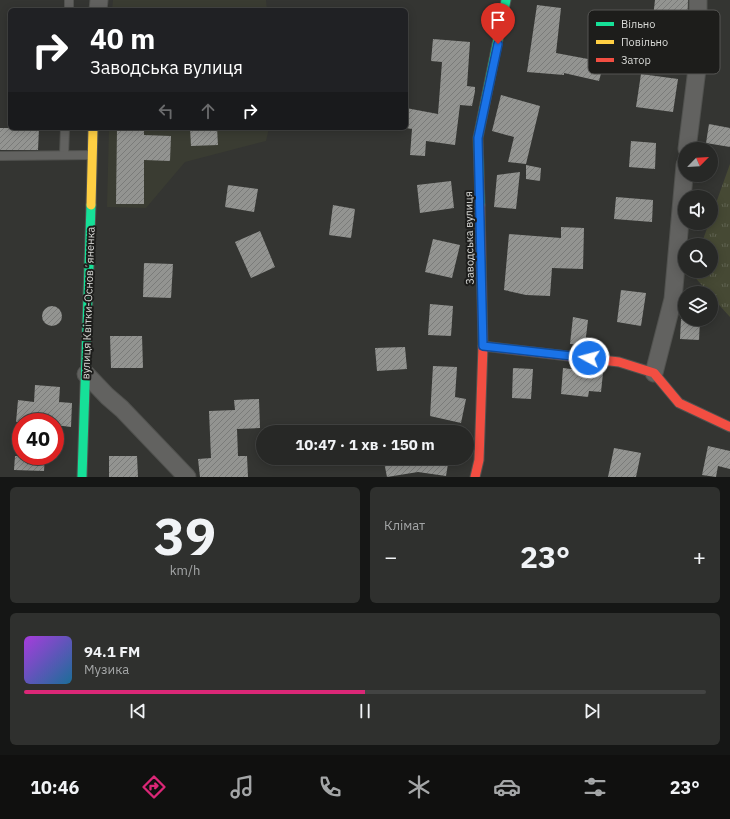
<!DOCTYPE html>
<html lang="uk">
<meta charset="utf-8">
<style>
body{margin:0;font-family:"IBM Plex Sans",sans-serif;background:#2f302e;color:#f1f3f6;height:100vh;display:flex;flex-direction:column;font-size:15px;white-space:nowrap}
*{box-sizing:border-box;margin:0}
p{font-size:13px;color:#a4a6a7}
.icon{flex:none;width:22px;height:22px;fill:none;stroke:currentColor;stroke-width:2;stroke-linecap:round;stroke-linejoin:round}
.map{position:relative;height:477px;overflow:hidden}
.sheet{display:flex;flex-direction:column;gap:10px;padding:10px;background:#151615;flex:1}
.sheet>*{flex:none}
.guide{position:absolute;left:8px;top:8px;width:400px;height:122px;border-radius:6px;box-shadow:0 2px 10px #0003,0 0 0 1px #434443;background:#202124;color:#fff;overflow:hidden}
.needle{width:26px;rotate:66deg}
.fabs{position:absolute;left:678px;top:142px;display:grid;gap:8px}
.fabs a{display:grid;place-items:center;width:40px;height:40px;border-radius:50%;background:#272826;box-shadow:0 2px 10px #0003,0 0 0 1px #434443;font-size:20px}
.speed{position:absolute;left:12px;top:413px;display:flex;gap:8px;font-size:20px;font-weight:700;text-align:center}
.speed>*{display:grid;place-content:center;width:52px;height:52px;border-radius:50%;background:#272826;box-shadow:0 2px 10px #0003,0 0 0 1px #434443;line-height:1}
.speed .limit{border:6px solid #d22;background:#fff;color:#111}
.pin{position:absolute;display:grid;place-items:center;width:34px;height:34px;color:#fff;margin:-41px -17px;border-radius:50% 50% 50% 0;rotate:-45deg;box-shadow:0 0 4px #0007}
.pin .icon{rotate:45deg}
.me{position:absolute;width:44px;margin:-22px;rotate:277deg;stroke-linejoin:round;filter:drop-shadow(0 0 3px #0008)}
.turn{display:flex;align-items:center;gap:14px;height:84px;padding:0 16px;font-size:18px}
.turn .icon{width:52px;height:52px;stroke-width:2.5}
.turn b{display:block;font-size:28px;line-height:34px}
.lanes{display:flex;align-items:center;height:38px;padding:0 16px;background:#0003;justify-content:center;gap:20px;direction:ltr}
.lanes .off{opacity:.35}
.big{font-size:30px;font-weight:700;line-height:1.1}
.sheet .tile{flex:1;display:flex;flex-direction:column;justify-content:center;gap:6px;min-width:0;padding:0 14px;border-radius:6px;background:#2f302e}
.sheet .dial{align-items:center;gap:0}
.dial b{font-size:52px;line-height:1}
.song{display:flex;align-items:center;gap:12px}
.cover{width:48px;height:48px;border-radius:6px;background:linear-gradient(135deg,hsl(280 70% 55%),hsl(200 70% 35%))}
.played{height:4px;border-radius:2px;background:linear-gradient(90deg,#db2777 50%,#434443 50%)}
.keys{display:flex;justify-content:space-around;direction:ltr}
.heat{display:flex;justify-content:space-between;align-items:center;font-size:22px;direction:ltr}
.sheet .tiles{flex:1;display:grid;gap:10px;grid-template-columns:1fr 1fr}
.tile:last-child{grid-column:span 2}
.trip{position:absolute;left:256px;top:425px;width:218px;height:40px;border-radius:20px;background:#272826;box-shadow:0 2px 10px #0003,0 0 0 1px #434443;font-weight:700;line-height:40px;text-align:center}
.menu{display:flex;height:64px;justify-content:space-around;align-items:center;background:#10100f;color:#a4a6a7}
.menu .icon{width:28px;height:28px}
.menu .on{color:#db2777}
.menu b{font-size:18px;color:#f1f3f6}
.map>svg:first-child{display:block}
</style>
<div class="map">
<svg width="730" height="477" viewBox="0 0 730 477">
<defs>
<pattern id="grass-tufts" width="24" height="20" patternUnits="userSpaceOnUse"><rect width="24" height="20" fill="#464934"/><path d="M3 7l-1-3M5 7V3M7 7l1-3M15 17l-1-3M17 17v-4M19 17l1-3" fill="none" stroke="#606351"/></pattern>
<pattern id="building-hatch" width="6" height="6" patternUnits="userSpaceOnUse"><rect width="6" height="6" fill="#939491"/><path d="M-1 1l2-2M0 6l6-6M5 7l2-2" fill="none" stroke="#7a7b79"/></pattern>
</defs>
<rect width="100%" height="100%" fill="#343532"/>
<g fill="#3a3c32">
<path d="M 113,0 L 266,0 L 267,10 L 112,10 Z"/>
<path d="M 109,128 L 269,128 L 266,141 L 185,162 L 146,208 L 107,207 Z"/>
</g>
<path fill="url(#grass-tufts)" d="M 730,164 L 730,317 L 711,296 L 711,293 L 709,293 L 691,273 L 692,271 L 711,271 L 711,245 L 701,245 L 709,223 L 711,223 L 711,217 Z"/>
<g fill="url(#building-hatch)">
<path d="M 655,0 L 688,0 L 687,30 L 652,26 Z"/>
<path d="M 537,5 L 561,8 L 556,53 L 604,62 L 599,81 L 564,73 L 564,75 L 527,72 Z"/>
<path d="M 433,39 L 470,42 L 467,86 L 475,87 L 475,91 L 472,106 L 460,105 L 455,145 L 426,141 L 425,156 L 410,155 L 412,129 L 406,128 L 406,108 L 438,114 L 442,62 L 431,61 Z"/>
<path d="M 641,74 L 678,79 L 673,112 L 636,107 Z"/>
<path d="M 501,95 L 540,106 L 526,164 L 508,162 L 514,137 L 492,131 Z"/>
<path d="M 709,124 L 730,128 L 730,147 L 706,143 Z"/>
<path d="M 0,128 L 39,128 L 38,150 L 0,150 Z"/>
<path d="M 117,128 L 144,128 L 144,135 L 171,136 L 170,161 L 144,160 L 144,204 L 116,204 Z"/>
<path d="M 190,128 L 217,128 L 218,145 L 191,146 Z"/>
<path d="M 631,141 L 656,143 L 655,169 L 629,167 Z"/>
<path d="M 526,165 L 541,168 L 540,181 L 526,179 Z"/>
<path d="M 520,172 L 516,209 L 494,207 L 497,175 Z"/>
<path d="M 451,181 L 454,208 L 420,213 L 417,185 Z"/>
<path d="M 228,185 L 258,189 L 254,212 L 225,207 Z"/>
<path d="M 616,197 L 653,200 L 652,222 L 614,219 Z"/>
<path d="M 333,205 L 355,209 L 351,238 L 329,235 Z"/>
<path d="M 561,227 L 584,228 L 583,269 L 552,268 L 550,296 L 526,295 L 504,290 L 509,234 L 561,238 Z"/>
<path d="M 260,231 L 275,267 L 251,278 L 235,242 Z"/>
<path d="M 433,239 L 460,245 L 452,278 L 425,272 Z"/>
<path d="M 144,263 L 173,264 L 171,298 L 143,297 Z"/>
<path d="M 621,290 L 646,293 L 641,326 L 617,322 Z"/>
<path d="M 430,304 L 453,306 L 451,336 L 428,335 Z"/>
<circle cx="52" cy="316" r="10"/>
<path d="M 573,317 L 588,320 L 585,345 L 570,344 Z"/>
<path d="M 681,319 L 700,319 L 699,340 L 680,339 Z"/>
<path d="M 110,336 L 142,336 L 143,368 L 111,368 Z"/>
<path d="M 405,347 L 407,369 L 377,371 L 375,348 Z"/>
<path d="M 433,366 L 457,367 L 455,397 L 466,399 L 461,423 L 430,416 Z"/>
<path d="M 513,368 L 533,369 L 531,399 L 512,398 Z"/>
<path d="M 563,368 L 603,373 L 601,392 L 589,391 L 588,397 L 561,394 Z"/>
<path d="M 35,385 L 60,387 L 59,402 L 72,403 L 71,427 L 55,425 L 55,422 L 16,422 L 18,400 L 34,402 Z"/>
<path d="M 259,399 L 260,428 L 237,429 L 238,456 L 247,456 L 248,477 L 200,477 L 198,459 L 211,458 L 209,411 L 235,410 L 234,400 Z"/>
<path d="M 708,446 L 730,451 L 730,469 L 718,466 L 716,477 L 702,475 Z"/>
<path d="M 614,448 L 641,453 L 636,477 L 608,477 Z"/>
<path d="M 15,456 L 45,456 L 44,471 L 14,470 Z"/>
<path d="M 109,456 L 137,456 L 138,477 L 109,477 Z"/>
<path d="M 402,458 L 412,458 L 412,461 L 427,461 L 427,458 L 449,458 L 446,476 L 418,472 L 387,477 L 384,462 Z"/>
</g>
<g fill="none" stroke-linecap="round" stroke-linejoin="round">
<g stroke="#51524f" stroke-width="10">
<g id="lane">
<path d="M 69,10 L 69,0"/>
<path d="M 64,155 L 65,128"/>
<path d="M 0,156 L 91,155"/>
</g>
</g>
<g stroke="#51524f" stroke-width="19">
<g id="street">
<path d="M 98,10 L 99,0"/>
<path d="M 687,149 L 698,61 L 698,0"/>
<path d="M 654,373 L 673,299 L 685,165"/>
<path d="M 86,374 L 107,396 L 122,409 L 187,477"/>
</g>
</g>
<g stroke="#51524f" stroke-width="11">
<g id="fast">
<path d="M 480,205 L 478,138 L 506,0"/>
<path d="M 82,477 L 91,205"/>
</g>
</g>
<g stroke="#51524f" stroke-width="11">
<path id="slow" d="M 91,205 L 93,128"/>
</g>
<g stroke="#51524f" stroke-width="11">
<g id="jam">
<path d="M 483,346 L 619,362 L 654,373 L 679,403 L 730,427"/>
<path d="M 475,477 L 479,460 L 483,346 L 480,205"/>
</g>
</g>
<use href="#lane" stroke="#626260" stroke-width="8"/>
<use href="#street" stroke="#626260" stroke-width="17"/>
<use href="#fast" stroke="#16e098" stroke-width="9"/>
<use href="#slow" stroke="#ffcf43" stroke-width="9"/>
<use href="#jam" stroke="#f24e42" stroke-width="9"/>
</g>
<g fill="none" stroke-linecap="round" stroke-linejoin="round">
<g stroke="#114b97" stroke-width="10">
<path id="route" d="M 498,44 L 478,138 L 483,346 L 589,358"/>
</g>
<use href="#route" stroke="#1a73e8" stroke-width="7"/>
</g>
<g text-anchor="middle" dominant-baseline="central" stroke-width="4" stroke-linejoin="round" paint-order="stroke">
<g font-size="11" fill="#d8d9d6" stroke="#1d1d1b">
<text transform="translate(469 238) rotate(-91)">Заводська вулиця</text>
<text transform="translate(88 303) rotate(-88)">вулиця Квітки-Основʼяненка</text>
</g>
</g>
<rect x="588" y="10" width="132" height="64" rx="6" fill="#1d1d1b" stroke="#555553" stroke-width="1"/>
<rect x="596" y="22" width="18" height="4" fill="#16e098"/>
<rect x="596" y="40" width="18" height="4" fill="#ffcf43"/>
<rect x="596" y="58" width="18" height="4" fill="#f24e42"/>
<g font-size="11" fill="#d8d9d6">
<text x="621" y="28">Вільно</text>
<text x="621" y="46">Повільно</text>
<text x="621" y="64">Затор</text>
</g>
</svg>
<div class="fabs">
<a><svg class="needle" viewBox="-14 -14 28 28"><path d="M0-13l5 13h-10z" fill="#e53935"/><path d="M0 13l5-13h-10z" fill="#a4a6a7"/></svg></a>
<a><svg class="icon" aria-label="sound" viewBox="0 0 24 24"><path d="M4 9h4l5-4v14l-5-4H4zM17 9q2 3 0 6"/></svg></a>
<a><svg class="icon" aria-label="search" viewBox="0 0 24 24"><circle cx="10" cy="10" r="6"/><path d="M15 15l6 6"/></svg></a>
<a><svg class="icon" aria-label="layers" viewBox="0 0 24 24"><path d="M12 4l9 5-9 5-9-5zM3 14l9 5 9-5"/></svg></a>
</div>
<div class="speed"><div class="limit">40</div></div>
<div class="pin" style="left:498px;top:44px;background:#d93025"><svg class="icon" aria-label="arrive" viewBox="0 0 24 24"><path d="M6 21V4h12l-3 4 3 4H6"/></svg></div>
<svg class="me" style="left:589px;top:358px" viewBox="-20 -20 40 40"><circle r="17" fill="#1a73e8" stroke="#fff" stroke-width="3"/><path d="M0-11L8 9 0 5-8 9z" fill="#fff"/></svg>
<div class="trip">10:47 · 1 хв · 150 m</div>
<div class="guide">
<div class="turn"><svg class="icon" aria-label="right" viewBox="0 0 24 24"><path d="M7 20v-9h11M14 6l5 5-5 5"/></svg><div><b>40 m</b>Заводська вулиця</div></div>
<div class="lanes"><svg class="icon off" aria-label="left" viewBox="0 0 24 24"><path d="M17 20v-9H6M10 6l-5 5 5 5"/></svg><svg class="icon off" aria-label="ahead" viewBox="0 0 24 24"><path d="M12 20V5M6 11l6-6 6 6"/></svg><svg class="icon" aria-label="right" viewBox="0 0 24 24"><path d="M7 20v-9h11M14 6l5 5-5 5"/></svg></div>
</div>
</div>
<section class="sheet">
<div class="tiles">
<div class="tile dial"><b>39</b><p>km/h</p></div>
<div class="tile"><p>Клімат</p>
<div class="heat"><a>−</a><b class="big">23°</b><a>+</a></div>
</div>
<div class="tile">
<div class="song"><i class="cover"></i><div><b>94.1 FM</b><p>Музика</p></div></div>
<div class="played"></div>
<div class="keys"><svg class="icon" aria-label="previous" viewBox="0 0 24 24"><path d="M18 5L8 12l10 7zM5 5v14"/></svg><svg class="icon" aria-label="pause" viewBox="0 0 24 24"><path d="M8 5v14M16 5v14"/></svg><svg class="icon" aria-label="next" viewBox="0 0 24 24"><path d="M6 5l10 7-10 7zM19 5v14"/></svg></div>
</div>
</div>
</section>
<nav class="menu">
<b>10:46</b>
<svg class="icon on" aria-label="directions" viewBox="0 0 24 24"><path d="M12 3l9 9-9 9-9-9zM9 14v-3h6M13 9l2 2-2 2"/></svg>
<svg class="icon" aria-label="music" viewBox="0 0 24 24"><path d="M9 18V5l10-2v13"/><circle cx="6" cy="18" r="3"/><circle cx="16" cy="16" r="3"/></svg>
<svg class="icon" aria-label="phone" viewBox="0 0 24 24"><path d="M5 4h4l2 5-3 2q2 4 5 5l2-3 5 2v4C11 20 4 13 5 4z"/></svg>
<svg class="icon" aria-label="climate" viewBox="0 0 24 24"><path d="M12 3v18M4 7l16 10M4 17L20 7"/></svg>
<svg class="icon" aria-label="car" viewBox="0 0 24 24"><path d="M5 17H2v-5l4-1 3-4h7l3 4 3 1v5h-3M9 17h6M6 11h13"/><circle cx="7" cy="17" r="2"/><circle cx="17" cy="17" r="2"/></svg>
<svg class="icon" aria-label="filters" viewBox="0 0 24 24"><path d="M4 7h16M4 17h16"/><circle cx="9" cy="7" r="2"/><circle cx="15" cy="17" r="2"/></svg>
<b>23°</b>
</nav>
